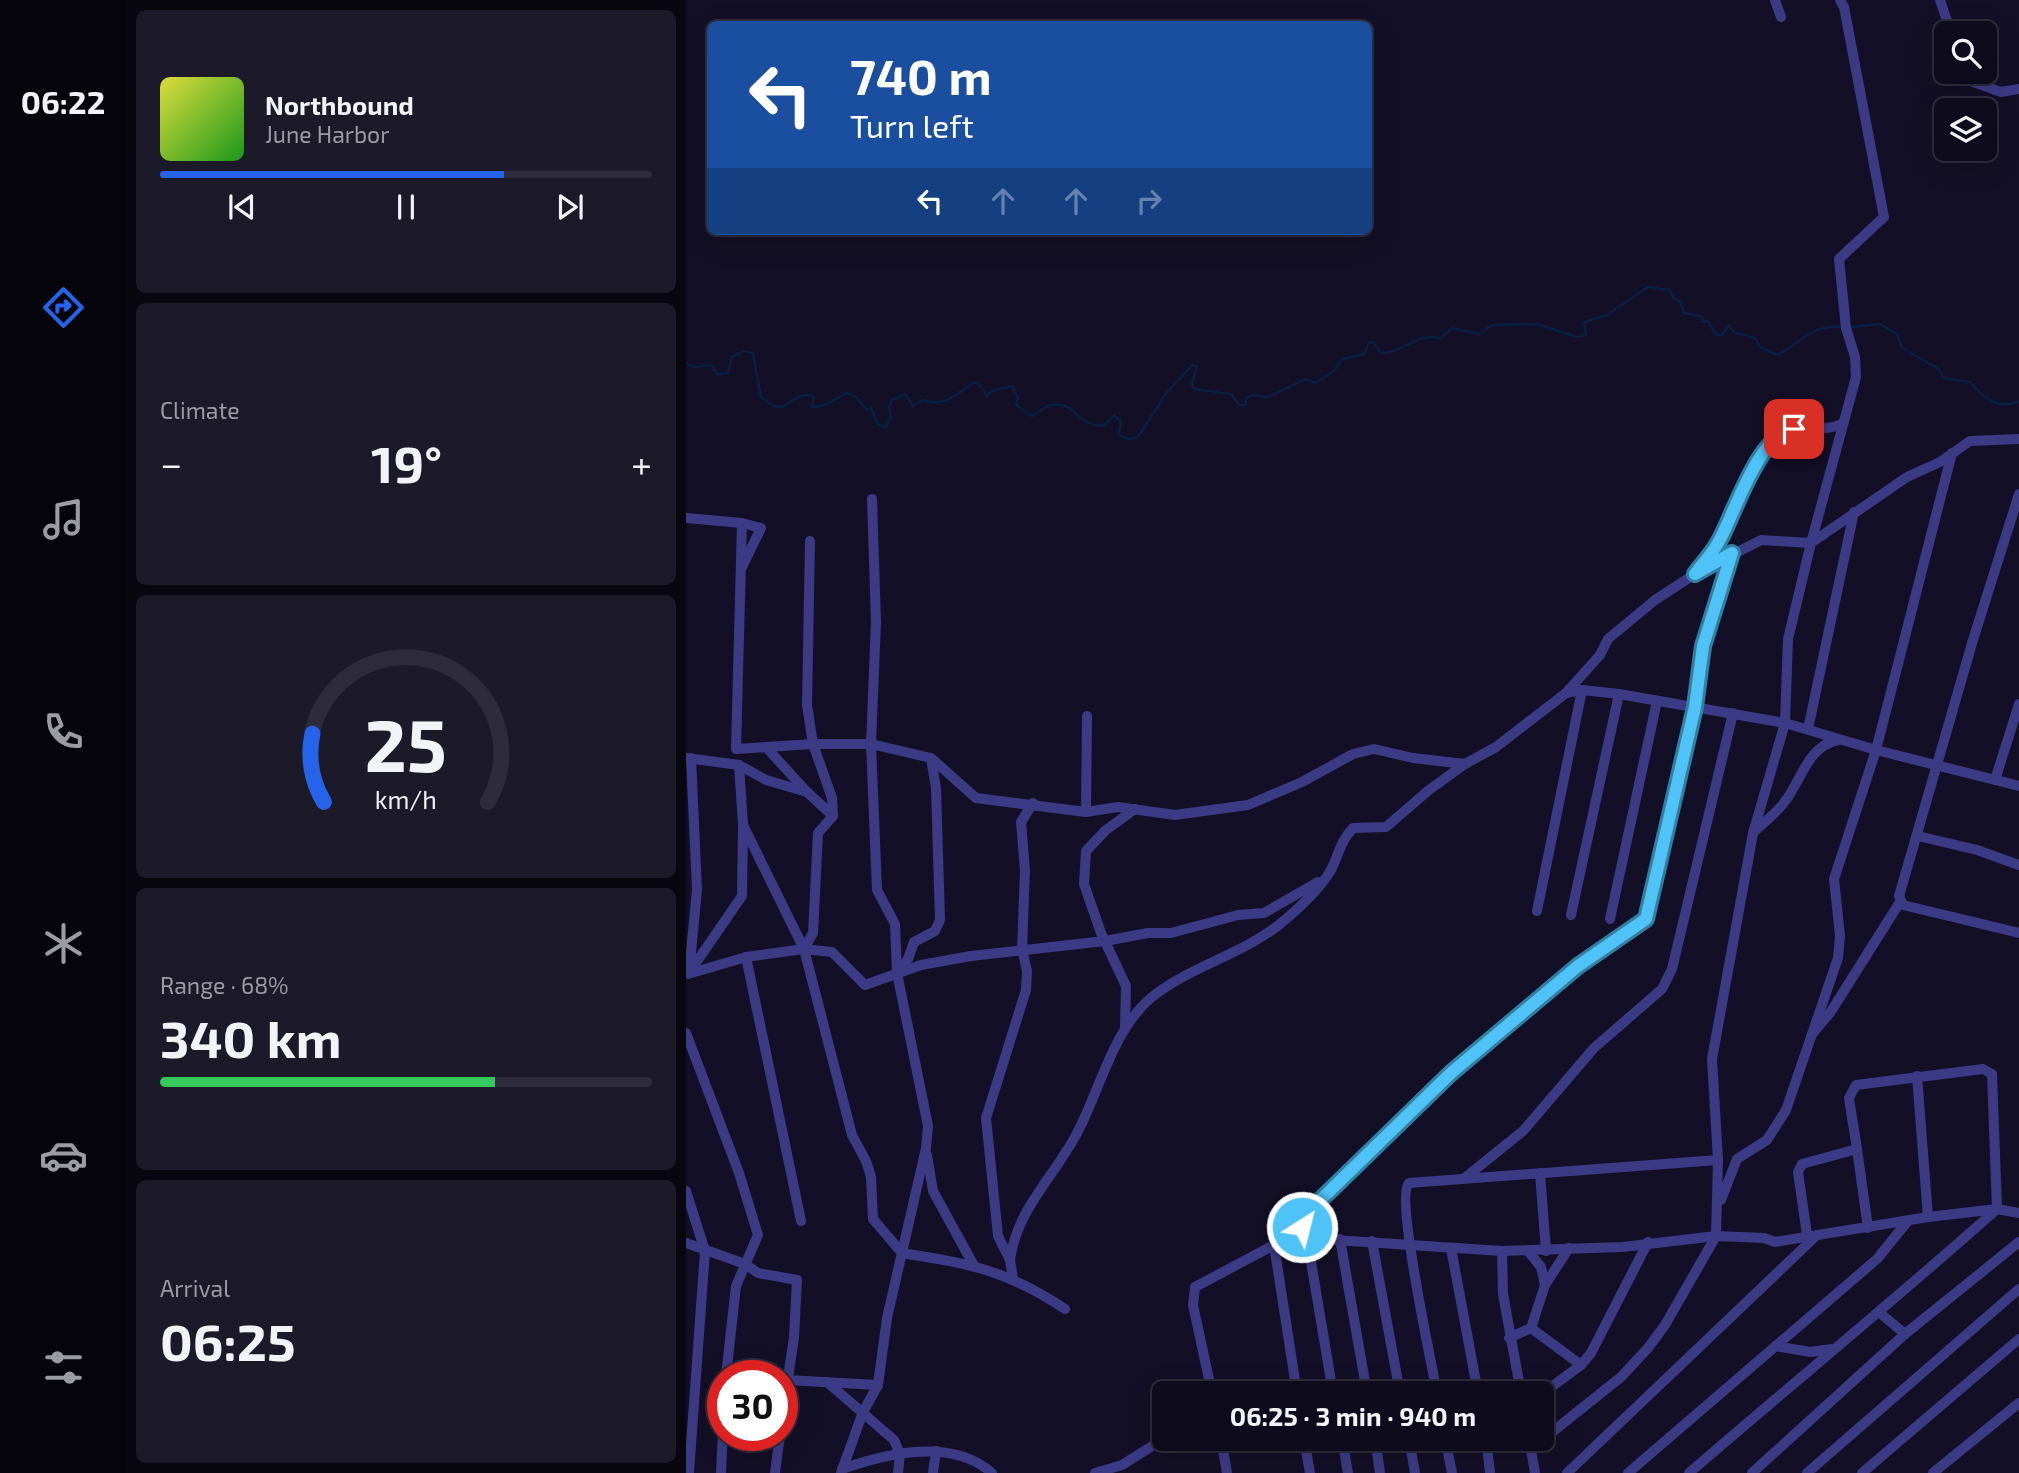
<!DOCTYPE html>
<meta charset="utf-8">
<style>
body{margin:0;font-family:"Exo 2",sans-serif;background:#1c1929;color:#f1f3f6;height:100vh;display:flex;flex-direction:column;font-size:26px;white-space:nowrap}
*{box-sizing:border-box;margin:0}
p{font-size:23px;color:#9b9ba3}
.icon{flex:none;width:38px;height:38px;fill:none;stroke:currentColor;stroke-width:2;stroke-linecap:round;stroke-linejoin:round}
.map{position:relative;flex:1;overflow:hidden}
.panel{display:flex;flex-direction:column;gap:10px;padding:10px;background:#08060f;width:560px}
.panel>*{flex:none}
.hud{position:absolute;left:21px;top:21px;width:665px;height:214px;border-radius:10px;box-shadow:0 7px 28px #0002,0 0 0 2px #2e2b3b;background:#1a4fa0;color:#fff;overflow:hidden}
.controls{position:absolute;left:1248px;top:21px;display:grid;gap:14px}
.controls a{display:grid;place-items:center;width:63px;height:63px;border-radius:10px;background:#0e0b1c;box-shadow:0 7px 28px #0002,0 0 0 2px #2e2b3b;font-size:35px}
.speed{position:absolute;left:21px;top:1360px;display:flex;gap:14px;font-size:35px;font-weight:700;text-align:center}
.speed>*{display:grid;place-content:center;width:91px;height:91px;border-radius:50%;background:#0e0b1c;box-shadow:0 7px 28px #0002,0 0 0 2px #2e2b3b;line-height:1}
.speed .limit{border:10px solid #d22;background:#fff;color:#111}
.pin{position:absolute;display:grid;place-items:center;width:60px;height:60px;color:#fff;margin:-30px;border-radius:14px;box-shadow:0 4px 10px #0006}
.me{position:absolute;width:77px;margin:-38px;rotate:36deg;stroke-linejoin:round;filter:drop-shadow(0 0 5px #0008)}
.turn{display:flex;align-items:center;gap:24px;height:147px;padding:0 28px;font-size:32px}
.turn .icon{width:91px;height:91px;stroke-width:2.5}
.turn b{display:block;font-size:49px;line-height:60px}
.lanes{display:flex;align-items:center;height:66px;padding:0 28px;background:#0003;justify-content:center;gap:35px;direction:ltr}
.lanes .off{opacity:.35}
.big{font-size:52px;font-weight:700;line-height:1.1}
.panel .widget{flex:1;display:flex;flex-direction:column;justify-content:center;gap:10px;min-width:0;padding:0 24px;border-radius:10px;background:#1c1929}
.panel .dial{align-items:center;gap:0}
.dial svg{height:182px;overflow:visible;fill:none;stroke:#2e2b3b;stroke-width:7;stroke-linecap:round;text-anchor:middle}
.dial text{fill:#f1f3f6;stroke:none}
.song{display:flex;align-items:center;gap:21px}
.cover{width:84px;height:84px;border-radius:10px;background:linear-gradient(135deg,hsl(60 70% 55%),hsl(120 70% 35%))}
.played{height:7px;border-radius:4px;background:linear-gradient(90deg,#2563eb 70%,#2e2b3b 70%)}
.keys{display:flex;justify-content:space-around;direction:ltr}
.heat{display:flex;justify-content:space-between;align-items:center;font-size:38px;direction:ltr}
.charge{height:10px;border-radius:5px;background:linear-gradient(90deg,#34c759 68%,#2e2b3b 0)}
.trip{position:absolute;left:466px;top:1381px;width:402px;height:70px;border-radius:10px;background:#0e0b1c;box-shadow:0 7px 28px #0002,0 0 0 2px #2e2b3b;font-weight:700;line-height:70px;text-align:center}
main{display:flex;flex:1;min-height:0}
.menu{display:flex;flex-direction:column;width:126px;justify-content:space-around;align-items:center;background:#06040b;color:#9b9ba3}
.menu .icon{width:49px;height:49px}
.menu .current{color:#2563eb}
.menu b{font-size:32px;color:#f1f3f6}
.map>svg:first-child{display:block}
</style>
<main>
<nav class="menu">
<b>06:22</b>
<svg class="icon current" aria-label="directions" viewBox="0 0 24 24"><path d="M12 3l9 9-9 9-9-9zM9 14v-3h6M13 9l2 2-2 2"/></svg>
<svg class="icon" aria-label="music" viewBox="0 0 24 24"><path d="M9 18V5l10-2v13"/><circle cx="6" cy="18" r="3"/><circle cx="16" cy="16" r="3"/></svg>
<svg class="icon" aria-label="phone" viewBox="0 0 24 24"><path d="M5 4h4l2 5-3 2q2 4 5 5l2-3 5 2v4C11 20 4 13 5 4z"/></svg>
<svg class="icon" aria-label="climate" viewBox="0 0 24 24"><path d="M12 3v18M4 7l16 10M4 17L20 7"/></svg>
<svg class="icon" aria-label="car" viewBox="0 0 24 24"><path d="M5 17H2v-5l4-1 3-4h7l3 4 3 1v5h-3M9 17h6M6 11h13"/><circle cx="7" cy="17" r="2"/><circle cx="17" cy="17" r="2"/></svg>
<svg class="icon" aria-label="filters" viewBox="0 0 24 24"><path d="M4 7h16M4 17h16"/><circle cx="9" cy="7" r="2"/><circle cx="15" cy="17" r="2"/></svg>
</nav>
<section class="panel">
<div class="widget">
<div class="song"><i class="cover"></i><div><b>Northbound</b><p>June Harbor</p></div></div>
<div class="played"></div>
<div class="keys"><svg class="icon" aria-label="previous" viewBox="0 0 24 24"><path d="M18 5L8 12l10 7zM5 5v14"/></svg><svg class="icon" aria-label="pause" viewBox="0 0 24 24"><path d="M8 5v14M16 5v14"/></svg><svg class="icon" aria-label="next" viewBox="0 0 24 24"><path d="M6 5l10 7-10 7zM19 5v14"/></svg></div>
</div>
<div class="widget"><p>Climate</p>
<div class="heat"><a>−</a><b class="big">19°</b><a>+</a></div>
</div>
<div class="widget dial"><svg viewBox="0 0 100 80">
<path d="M14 69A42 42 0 1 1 86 69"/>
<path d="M14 69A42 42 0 0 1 9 39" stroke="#2563eb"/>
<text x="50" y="56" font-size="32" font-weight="700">25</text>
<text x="50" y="72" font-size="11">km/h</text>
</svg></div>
<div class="widget"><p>Range · 68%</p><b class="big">340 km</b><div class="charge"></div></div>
<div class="widget"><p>Arrival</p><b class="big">06:25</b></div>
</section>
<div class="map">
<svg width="1333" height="1473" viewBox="0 0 1333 1473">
<rect width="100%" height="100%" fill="#130f26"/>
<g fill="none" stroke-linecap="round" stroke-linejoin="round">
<g stroke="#0a1f44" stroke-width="2.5">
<path d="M 1165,327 L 1194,324 L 1211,334 L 1216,348 L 1253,369 L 1258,378 L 1284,382 C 1298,399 1311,409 1333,402"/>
<path d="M 0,363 L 9,367 L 25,365 L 31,374 L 42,373 L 46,357 L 58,351 L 67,353 L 75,397 L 87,406 L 97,407 C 109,400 114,391 128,397 L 126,407 C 140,407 148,399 161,393 L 170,397 L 181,410 L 185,407 L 191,423 L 199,428 L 205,418 L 203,406 L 206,400 L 219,394 L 227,406 L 237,400 C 258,408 270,394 287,383 L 292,383 L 301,396 L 307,391 L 326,386 L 332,397 L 330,405 L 346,416 C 353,413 357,406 365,405 C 392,401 391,429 419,425 L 428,415 L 435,422 L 433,435 L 442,439 L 450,438 L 454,434 L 479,395 L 506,365 L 511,366 L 506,384 L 508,389 L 545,394 L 553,405 L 560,405 L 560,398 L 566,395 L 582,397 L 620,379 L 629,383 L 648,371 L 656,359 L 678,354 L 683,343 L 687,342 L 695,353 C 721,352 727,333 755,338 L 766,328 L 793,334 L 806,325 L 851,324 L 891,337 L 900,335 L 898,322 L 921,315 L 962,287 L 984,290 L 987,298 L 994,301 L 998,313 L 1017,317 L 1016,322 L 1022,321 L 1030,335 L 1036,335 L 1043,325 L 1048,332 L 1069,338 L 1074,347 L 1092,355 C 1119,340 1123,325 1158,327"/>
</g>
<g stroke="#3d3a85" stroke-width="10">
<path d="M 1089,0 L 1095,17"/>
<path d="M 1254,0 L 1265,33"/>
<path d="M 1279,72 L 1282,80 L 1315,92 L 1333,89"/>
<path d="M 1333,494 L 1287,640 L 1213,896 L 1217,905 L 1333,933"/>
<path d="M 0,518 L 56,523 L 75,528 L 56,567"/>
<path d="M 56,523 L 50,749 L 127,744 L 185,744 L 245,758 L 290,798 L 400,812 L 432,807 L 489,815 L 562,805 L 616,782 L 667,754 L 688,749 L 727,758 L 779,764"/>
<path d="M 124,541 L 121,705 L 127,744 L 146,798 L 147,816 L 132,833 L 127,933 L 118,949 L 166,1135 L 180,1161 L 185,1177 L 187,1219 L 216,1253 C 285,1264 320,1270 379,1309"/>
<path d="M 1013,569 C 1019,560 1027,552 1032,543 C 1049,513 1067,451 1097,432 C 1113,422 1137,434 1155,424"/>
<path d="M 880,693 L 914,655 L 922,639 L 969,600 L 1009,574 L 1075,540 L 1125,543 L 1170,377 L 1169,357 L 1160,328 L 1153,259 L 1198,217 L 1158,7 L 1154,0"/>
<path d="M 1122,729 L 1168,512"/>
<path d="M 80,747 L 120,791"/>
<path d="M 0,758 L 53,765 L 80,780 L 121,792 L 147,816"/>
<path d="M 53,765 L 57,825 L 118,949 L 146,952 L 179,985 L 235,965 L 285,956 L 419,941 L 462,933 L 485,933 L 552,915 L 578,913 L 632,882"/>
<path d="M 1309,780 L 1333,704"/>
<path d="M 400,812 L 401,716"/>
<path d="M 1069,831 C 1078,822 1089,814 1097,804 C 1116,781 1120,747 1152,740"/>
<path d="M 1232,836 L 1291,850 L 1333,865"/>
<path d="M 851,911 L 896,690"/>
<path d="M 885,915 L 933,694"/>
<path d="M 924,919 L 971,701"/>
<path d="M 60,957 L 115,1221"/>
<path d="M 5,970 L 56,896 L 57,827"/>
<path d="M 3,973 L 11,890 L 5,758"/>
<path d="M 211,973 L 222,959 L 228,942 L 249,931 L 254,920 L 250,788 L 245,758"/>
<path d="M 2,974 L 60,957 L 118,949"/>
<path d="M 439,1028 L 440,986 L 415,933 L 398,884 L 400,851 L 420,830 L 449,809"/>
<path d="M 0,1033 L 53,1173 L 72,1235 L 50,1286 L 40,1376"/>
<path d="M 1125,1037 L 1152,958 L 1154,936 L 1148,879 L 1190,750 L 1266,453"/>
<path d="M 1231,1076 L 1242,1217"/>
<path d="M 1171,1149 L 1182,1228"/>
<path d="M 241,1155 L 247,1191 L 287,1264"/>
<path d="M 854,1173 L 860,1251"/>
<path d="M 780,1177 L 837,1131 L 908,1048 L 976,989 L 986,969 L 1047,713"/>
<path d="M 0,1191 L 19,1251 L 3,1473"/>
<path d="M 1035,1200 L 1051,1159 L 1081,1140 L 1100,1110 L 1126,1034 L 1144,1013 L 1214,902"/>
<path d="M 654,1239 L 681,1393"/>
<path d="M 686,1241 L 714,1393"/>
<path d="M 0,1243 L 59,1264 L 72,1273 L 111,1280 L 108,1337 L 96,1419"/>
<path d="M 588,1245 L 611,1393"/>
<path d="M 765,1248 L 792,1393"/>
<path d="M 816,1251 L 817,1294 L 835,1393"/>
<path d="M 842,1251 L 855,1267 L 859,1285"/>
<path d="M 324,1260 C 331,1209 367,1178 390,1135 C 414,1091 426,1030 466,997 C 505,966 555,955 594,924 C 611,910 634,889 645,870 C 653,854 654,842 667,828 L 700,827 L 743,790 L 779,764 L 810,747 L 880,693 L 896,690 L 933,694 L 1099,723 L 1190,750 L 1333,786"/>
<path d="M 327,1279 L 324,1260 L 312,1236 L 300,1118 L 340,990 L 341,971 L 336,949 L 339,871 L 335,822 L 347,803"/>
<path d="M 1194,1313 L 1219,1334"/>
<path d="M 845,1328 L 895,1365"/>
<path d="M 823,1338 L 845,1328 L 859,1285 L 883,1248"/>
<path d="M 1089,1346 L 1124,1352 L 1146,1349"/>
<path d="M 101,1380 L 192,1385"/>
<path d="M 141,1382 L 208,1440 L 214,1454 L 212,1473"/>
<path d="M 526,1393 L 507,1305 L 509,1287 L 588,1245 L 618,1238 L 816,1251 L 937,1247 L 1030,1236 L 1078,1238 L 1089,1242 L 1242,1217 L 1311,1209 L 1333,1213"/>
<path d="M 647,1393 L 618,1220 L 621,1213 L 765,1073 L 892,966 L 960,919 L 1009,707 L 1017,646 L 1046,553"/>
<path d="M 751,1393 C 746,1365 709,1196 723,1183 L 1032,1160"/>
<path d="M 856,1394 L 895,1365 L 905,1353 L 962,1242"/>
<path d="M 535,1438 L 541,1473"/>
<path d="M 618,1438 L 624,1473"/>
<path d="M 656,1438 L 662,1473"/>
<path d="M 689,1438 L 694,1473"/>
<path d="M 723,1438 L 729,1473"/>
<path d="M 759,1438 L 766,1473"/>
<path d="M 800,1438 L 804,1473"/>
<path d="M 843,1438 L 849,1473"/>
<path d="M 845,1449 L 935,1377 L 962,1348 L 979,1325 L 1030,1236 L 1032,1160 L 1026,1059 L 1067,833 L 1099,723 L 1102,639 L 1125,543 L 1221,477 L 1254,462 L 1284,441 L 1333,439"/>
<path d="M 156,1469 C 201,1453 266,1437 306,1473"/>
<path d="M 35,1473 L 37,1429"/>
<path d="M 89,1473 L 94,1435"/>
<path d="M 155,1473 L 177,1412 L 192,1385 L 201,1318 L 240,1148 L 242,1126 L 211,973 L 209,924 L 191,890 L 185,744 L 190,622 L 186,499"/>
<path d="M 247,1473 L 250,1451"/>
<path d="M 409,1473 L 436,1465 L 479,1438"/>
<path d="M 881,1473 L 1131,1235"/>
<path d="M 942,1473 L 1191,1259 L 1221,1222"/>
<path d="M 1003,1473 C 1106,1384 1210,1299 1311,1209 L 1306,1074 L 1297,1069 L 1170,1085 L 1163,1098 L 1171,1149 L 1116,1164 L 1112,1172 L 1121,1235"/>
<path d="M 1066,1473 L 1219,1334 L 1333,1242"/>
<path d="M 1121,1473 L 1333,1289"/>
<path d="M 1176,1473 L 1333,1339"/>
<path d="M 1247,1473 L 1333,1403"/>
</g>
</g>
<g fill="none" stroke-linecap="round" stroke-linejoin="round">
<g stroke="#337fa1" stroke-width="18">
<path id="route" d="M 616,1227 L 621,1213 L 765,1073 L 892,966 L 960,919 L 1009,707 L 1017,646 L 1046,553 L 1009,574 C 1016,564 1026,554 1032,543 C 1048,516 1072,434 1108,429"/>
</g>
<use href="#route" stroke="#4fc3f7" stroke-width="12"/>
</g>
</svg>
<div class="controls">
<a><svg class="icon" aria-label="search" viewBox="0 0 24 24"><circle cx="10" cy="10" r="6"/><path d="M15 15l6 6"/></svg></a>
<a><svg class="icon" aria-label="layers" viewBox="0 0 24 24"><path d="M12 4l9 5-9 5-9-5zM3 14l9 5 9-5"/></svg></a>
</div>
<div class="speed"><div class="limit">30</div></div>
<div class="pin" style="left:1108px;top:429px;background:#d93025"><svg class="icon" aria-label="arrive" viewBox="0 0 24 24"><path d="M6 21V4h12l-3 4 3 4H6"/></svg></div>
<svg class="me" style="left:616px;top:1227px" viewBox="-20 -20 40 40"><circle r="17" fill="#4fc3f7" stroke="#fff" stroke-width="3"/><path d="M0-11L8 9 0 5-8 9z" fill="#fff"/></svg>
<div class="trip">06:25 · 3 min · 940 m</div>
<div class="hud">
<div class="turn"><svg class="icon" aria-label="left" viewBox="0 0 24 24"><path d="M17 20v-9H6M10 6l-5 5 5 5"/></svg><div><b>740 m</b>Turn left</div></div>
<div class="lanes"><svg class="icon" aria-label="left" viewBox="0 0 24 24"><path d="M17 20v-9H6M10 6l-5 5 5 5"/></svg><svg class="icon off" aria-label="ahead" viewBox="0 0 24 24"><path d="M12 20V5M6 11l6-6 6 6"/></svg><svg class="icon off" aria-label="ahead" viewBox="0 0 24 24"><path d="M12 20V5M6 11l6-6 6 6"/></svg><svg class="icon off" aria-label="right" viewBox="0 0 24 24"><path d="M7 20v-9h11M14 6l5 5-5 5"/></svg></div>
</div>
</div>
</main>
